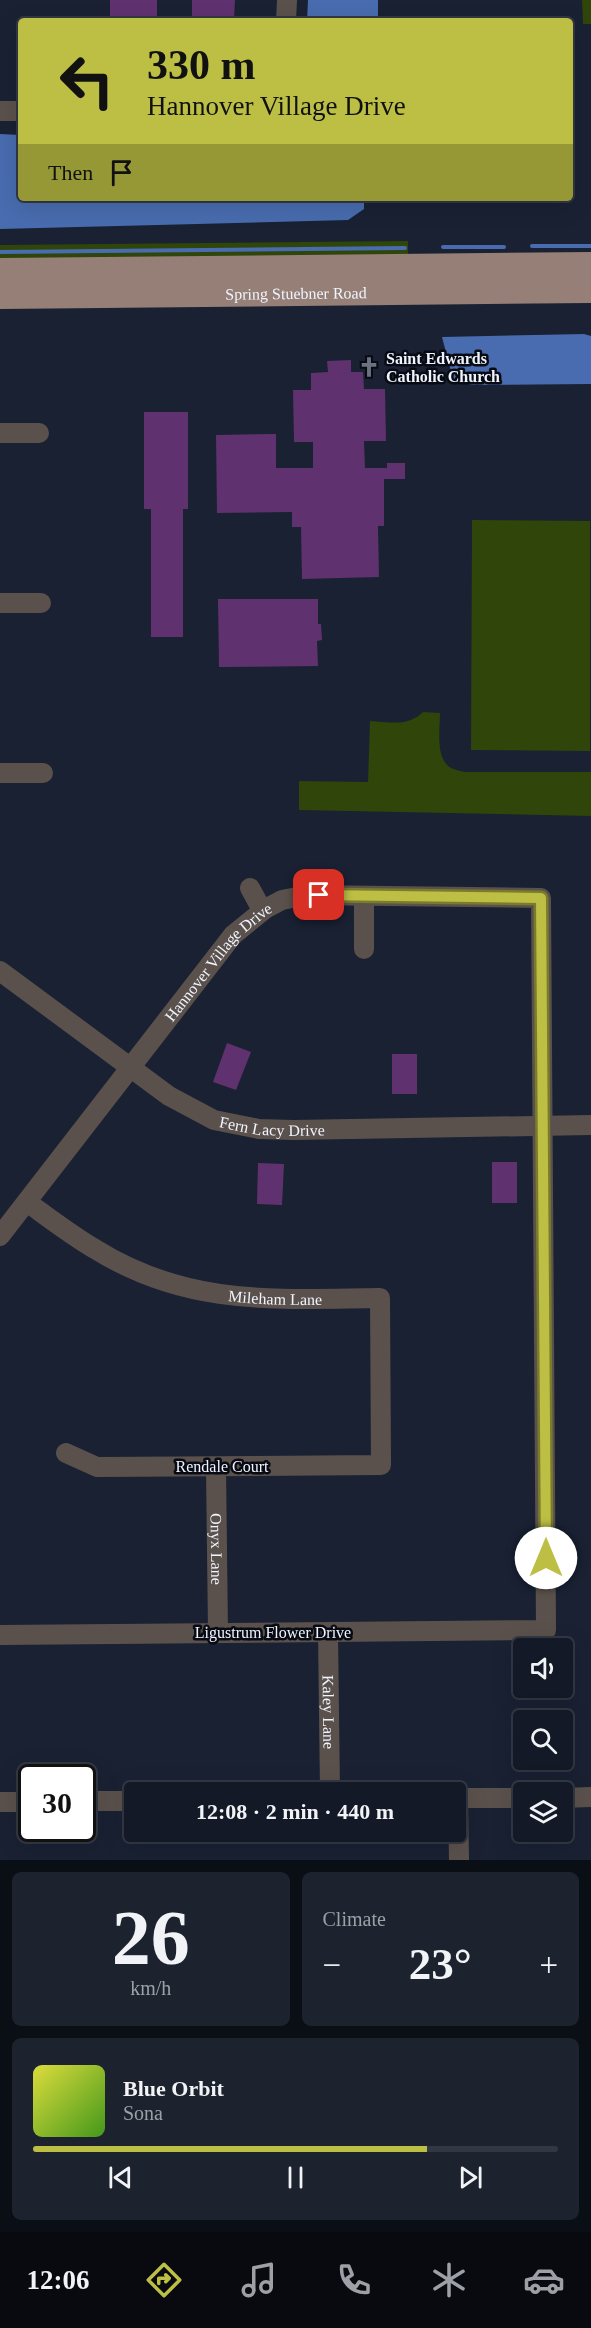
<!DOCTYPE html>
<meta charset="utf-8">
<style>
body{margin:0;font-family:"Times New Roman",serif;background:#1c222e;color:#f1f3f6;height:100vh;display:flex;flex-direction:column;font-size:22px;white-space:nowrap}
*{box-sizing:border-box;margin:0}
p{font-size:20px;color:#9da0a7}
.icon{flex:none;width:33px;height:33px;fill:none;stroke:currentColor;stroke-width:2;stroke-linecap:round;stroke-linejoin:round}
.map{position:relative;height:1860px;overflow:hidden}
.drawer{display:flex;flex-direction:column;gap:12px;padding:12px;background:#0a0e15;flex:1}
.drawer>*{flex:none}
.top-card{position:absolute;left:18px;top:18px;width:555px;height:183px;border-radius:6px;box-shadow:0 6px 24px #0002,0 0 0 2px #323843;background:#bcbf44;color:#111;overflow:hidden}
.tools{position:absolute;left:513px;top:1638px;display:grid;gap:12px}
.tools a{display:grid;place-items:center;width:60px;height:60px;border-radius:6px;background:#131926;box-shadow:0 6px 24px #0002,0 0 0 2px #323843;font-size:30px}
.speed{position:absolute;left:18px;top:1764px;display:flex;gap:12px;font-size:30px;font-weight:700;text-align:center}
.speed>*{display:grid;place-content:center;width:78px;height:78px;border-radius:50%;background:#131926;box-shadow:0 6px 24px #0002,0 0 0 2px #323843;line-height:1}
.speed .limit{border:3px solid #111;border-radius:9px;background:#fff;color:#111}
.pin{position:absolute;display:grid;place-items:center;width:51px;height:51px;color:#fff;margin:-26px;border-radius:12px;box-shadow:0 3px 9px #0006}
.me{position:absolute;width:66px;margin:-33px;rotate:0deg;stroke-linejoin:round;filter:drop-shadow(0 0 4px #0008)}
.turn{display:flex;align-items:center;gap:21px;height:126px;padding:0 30px;font-size:27px}
.turn .icon{width:78px;height:78px;stroke-width:2.5}
.turn b{display:block;font-size:42px;line-height:51px}
.then{display:flex;align-items:center;height:57px;padding:0 30px;background:#0003;gap:12px;font-size:22px}
.big{font-size:45px;font-weight:800;line-height:1.1}
.drawer .card{flex:1;display:flex;flex-direction:column;justify-content:center;gap:9px;min-width:0;padding:0 21px;border-radius:9px;background:#1c222e}
.drawer .dial{align-items:center;gap:0}
.dial b{font-size:78px;line-height:1}
.song{display:flex;align-items:center;gap:18px}
.cover{width:72px;height:72px;border-radius:9px;background:linear-gradient(135deg,hsl(60 70% 55%),hsl(100 70% 35%))}
.played{height:6px;border-radius:3px;background:linear-gradient(90deg,#bcbf44 75%,#323843 75%)}
.keys{display:flex;justify-content:space-around;direction:ltr}
.heat{display:flex;justify-content:space-between;align-items:center;font-size:33px;direction:ltr}
.drawer .tiles{flex:1;display:grid;gap:12px;grid-template-columns:1fr 1fr}
.card:last-child{grid-column:span 2}
.trip{position:absolute;left:124px;top:1782px;width:342px;height:60px;border-radius:6px;background:#131926;box-shadow:0 6px 24px #0002,0 0 0 2px #323843;font-weight:800;line-height:60px;text-align:center}
.menu{display:flex;height:96px;justify-content:space-around;align-items:center;background:#080a0f;color:#9da0a7}
.menu .icon{width:42px;height:42px}
.menu .active{color:#bcbf44}
.menu b{font-size:27px;color:#f1f3f6}
.map>svg:first-child{display:block}
</style>
<div class="map">
<svg width="591" height="1860" viewBox="0 0 591 1860">
<rect width="100%" height="100%" fill="#192133"/>
<g fill="#2f4509">
<path d="M 582,0 L 591,0 L 591,24 L 583,24 Z"/>
<path d="M 408,241 L 408,258 L 0,263 L 0,245 Z"/>
<path d="M 472,520 L 590,521 L 590,751 L 471,750 Z"/>
<path d="M 423,712 L 440,713 C 440,729 435,759 451,768 C 455,770 461,771 465,772 L 591,772 L 591,816 L 299,810 L 299,781 L 368,782 L 370,721 C 390,722 408,727 423,712 Z"/>
</g>
<g fill="#486caf">
<path d="M 308,0 L 378,0 L 378,21 L 307,21 Z"/>
<path d="M 0,134 L 21,135 L 21,198 L 364,198 L 364,209 L 348,220 L 0,229 Z"/>
<path d="M 584,334 L 591,336 L 591,384 L 472,385 L 453,379 L 442,337 Z"/>
</g>
<g fill="none" stroke-linecap="round" stroke-linejoin="round">
<g stroke="#486caf" stroke-width="4">
<path d="M 532,246 L 591,246"/>
<path d="M 443,247 L 504,247"/>
<path d="M 0,252 L 405,248"/>
</g>
</g>
<g fill="#60316f">
<rect x="110" y="0" width="47" height="21"/>
<path d="M 192,0 L 235,0 L 234,21 L 192,21 Z"/>
<path d="M 351,360 L 351,372 L 363,372 L 364,389 L 385,389 L 386,441 L 364,441 L 365,468 L 387,468 L 387,463 L 405,463 L 405,479 L 384,479 L 384,526 L 378,526 L 379,577 L 302,579 L 301,527 L 292,527 L 292,512 L 217,513 L 216,435 L 276,434 L 276,468 L 313,468 L 313,442 L 294,442 L 293,390 L 311,390 L 311,373 L 328,372 L 327,361 Z"/>
<path d="M 144,412 L 188,412 L 188,509 L 183,509 L 183,637 L 151,637 L 151,509 L 144,509 Z"/>
<path d="M 218,599 L 318,599 L 318,624 L 321,624 L 322,640 L 317,641 L 318,666 L 219,667 Z"/>
<path d="M 227,1043 L 251,1052 L 236,1090 L 213,1082 Z"/>
<rect x="392" y="1054" width="25" height="40"/>
<rect x="492" y="1162" width="25" height="41"/>
<path d="M 258,1163 L 284,1164 L 282,1205 L 257,1204 Z"/>
</g>
<g fill="none" stroke-linecap="round" stroke-linejoin="round">
<g stroke="#5b514c" stroke-width="20">
<path d="M 286,21 L 287,0"/>
<path d="M 0,111 L 21,111"/>
<path d="M 0,433 L 39,433"/>
<path d="M 0,603 L 41,603"/>
<path d="M 0,773 L 43,773"/>
<path d="M 250,888 L 262,910"/>
<path d="M 364,949 L 364,896"/>
<path id="s1" d="M 0,971 L 169,1096 L 214,1120 L 259,1129 L 293,1130 L 591,1125"/>
<path id="s2" d="M 27,1202 C 49,1218 71,1235 95,1249 C 188,1307 276,1299 380,1298 L 381,1465 L 97,1467 L 66,1453"/>
<path id="s3" d="M 0,1236 L 233,935 L 265,909 L 282,900 L 307,895 L 541,898 L 546,1630 L 0,1635"/>
<path id="s4" d="M 216,1467 L 218,1633"/>
<path id="s5" d="M 328,1632 L 330,1792"/>
<path d="M 456,1798 L 524,1798"/>
<path d="M 458,1798 L 459,1860"/>
<path d="M 562,1798 L 591,1797"/>
<path d="M 82,1801 L 135,1801"/>
<path d="M 0,1802 L 32,1802"/>
</g>
<g stroke="#957f76" stroke-width="26">
<path d="M 0,271 L 591,265"/>
<path id="s6" d="M 0,296 L 591,290"/>
</g>
</g>
<g fill="none" stroke-linecap="round" stroke-linejoin="round">
<g stroke="#7a7c2c" stroke-width="15">
<path id="route" d="M 319,895 L 541,898 L 546,1558"/>
</g>
<use href="#route" stroke="#bcbf44" stroke-width="10"/>
</g>
<defs>
<g id="church-bare" transform="scale(1.62)"><path d="M-1.2-6h2.4v3.5h3.3v2.4h-3.3V6h-2.4V-.1h-3.3v-2.4h3.3Z" fill="#6b7280" stroke="#080b13" stroke-width="2.5" paint-order="stroke"/></g>
</defs>
<g fill-rule="evenodd">
<use href="#church-bare" x="369" y="367"/>
</g>
<g text-anchor="middle" dominant-baseline="central" stroke-width="5" stroke-linejoin="round" paint-order="stroke">
<g font-size="16" fill="#eff4fe" stroke="#080b13">
<text stroke="none"><textPath href="#s6" startOffset="296">Spring Stuebner Road</textPath></text>
<text stroke="none"><textPath href="#s3" startOffset="351">Hannover Village Drive</textPath></text>
<text stroke="none"><textPath href="#s1" startOffset="320">Fern Lacy Drive</textPath></text>
<text stroke="none"><textPath href="#s2" startOffset="272">Mileham Lane</textPath></text>
<text x="222" y="1466">Rendale Court</text>
<text stroke="none"><textPath href="#s4" startOffset="82">Onyx Lane</textPath></text>
<text x="273" y="1632">Ligustrum Flower Drive</text>
<text stroke="none"><textPath href="#s5" startOffset="80">Kaley Lane</textPath></text>
</g>
<g font-size="16" font-weight="bold" fill="#eff4fe" stroke="#080b13" text-anchor="start">
<text x="386" y="358">Saint Edwards<tspan x="386" dy="18">Catholic Church</tspan></text>
</g>
</g>
</svg>
<div class="tools">
<a><svg class="icon" aria-label="sound" viewBox="0 0 24 24"><path d="M4 9h4l5-4v14l-5-4H4zM17 9q2 3 0 6"/></svg></a>
<a><svg class="icon" aria-label="search" viewBox="0 0 24 24"><circle cx="10" cy="10" r="6"/><path d="M15 15l6 6"/></svg></a>
<a><svg class="icon" aria-label="layers" viewBox="0 0 24 24"><path d="M12 4l9 5-9 5-9-5zM3 14l9 5 9-5"/></svg></a>
</div>
<div class="speed"><div class="limit">30</div></div>
<div class="pin" style="left:319px;top:895px;background:#d93025"><svg class="icon" aria-label="arrive" viewBox="0 0 24 24"><path d="M6 21V4h12l-3 4 3 4H6"/></svg></div>
<svg class="me" style="left:546px;top:1558px" viewBox="-20 -20 40 40"><circle r="19" fill="#fff"/><path d="M0-13L10 11 0 6-10 11z" fill="#bcbf44"/></svg>
<div class="trip">12:08 · 2 min · 440 m</div>
<div class="top-card">
<div class="turn"><svg class="icon" aria-label="left" viewBox="0 0 24 24"><path d="M17 20v-9H6M10 6l-5 5 5 5"/></svg><div><b>330 m</b>Hannover Village Drive</div></div>
<div class="then">Then<svg class="icon" aria-label="arrive" viewBox="0 0 24 24"><path d="M6 21V4h12l-3 4 3 4H6"/></svg></div>
</div>
</div>
<section class="drawer">
<div class="tiles">
<div class="card dial"><b>26</b><p>km/h</p></div>
<div class="card"><p>Climate</p>
<div class="heat"><a>−</a><b class="big">23°</b><a>+</a></div>
</div>
<div class="card">
<div class="song"><i class="cover"></i><div><b>Blue Orbit</b><p>Sona</p></div></div>
<div class="played"></div>
<div class="keys"><svg class="icon" aria-label="previous" viewBox="0 0 24 24"><path d="M18 5L8 12l10 7zM5 5v14"/></svg><svg class="icon" aria-label="pause" viewBox="0 0 24 24"><path d="M8 5v14M16 5v14"/></svg><svg class="icon" aria-label="next" viewBox="0 0 24 24"><path d="M6 5l10 7-10 7zM19 5v14"/></svg></div>
</div>
</div>
</section>
<nav class="menu">
<b>12:06</b>
<svg class="icon active" aria-label="directions" viewBox="0 0 24 24"><path d="M12 3l9 9-9 9-9-9zM9 14v-3h6M13 9l2 2-2 2"/></svg>
<svg class="icon" aria-label="music" viewBox="0 0 24 24"><path d="M9 18V5l10-2v13"/><circle cx="6" cy="18" r="3"/><circle cx="16" cy="16" r="3"/></svg>
<svg class="icon" aria-label="phone" viewBox="0 0 24 24"><path d="M5 4h4l2 5-3 2q2 4 5 5l2-3 5 2v4C11 20 4 13 5 4z"/></svg>
<svg class="icon" aria-label="climate" viewBox="0 0 24 24"><path d="M12 3v18M4 7l16 10M4 17L20 7"/></svg>
<svg class="icon" aria-label="car" viewBox="0 0 24 24"><path d="M5 17H2v-5l4-1 3-4h7l3 4 3 1v5h-3M9 17h6M6 11h13"/><circle cx="7" cy="17" r="2"/><circle cx="17" cy="17" r="2"/></svg>
</nav>
